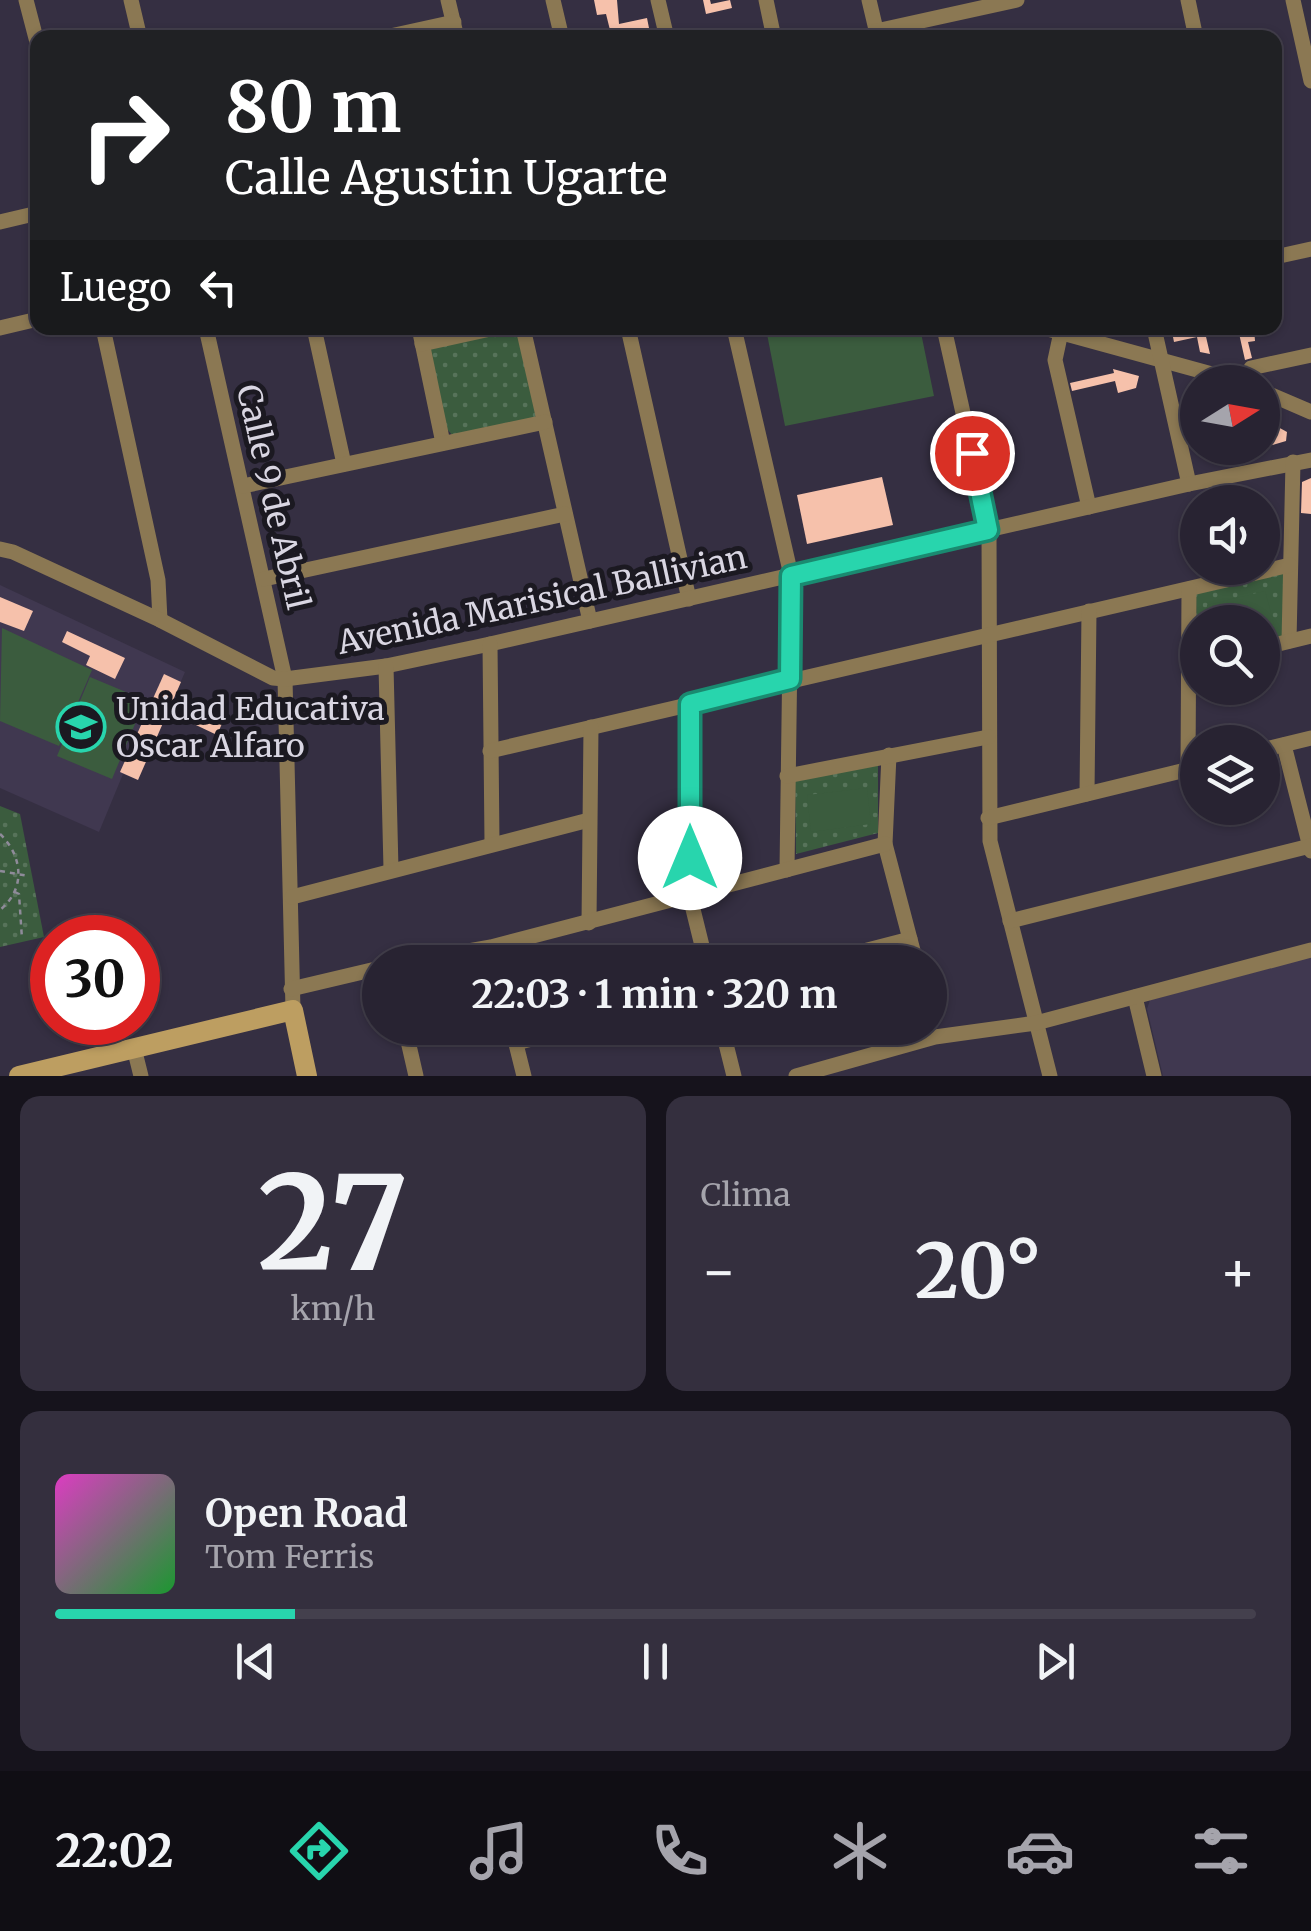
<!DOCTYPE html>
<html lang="es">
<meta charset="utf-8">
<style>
body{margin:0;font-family:Merriweather,serif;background:#342f3e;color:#f1f3f6;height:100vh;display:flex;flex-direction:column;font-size:38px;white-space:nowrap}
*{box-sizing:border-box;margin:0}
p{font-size:32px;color:#a5a4ac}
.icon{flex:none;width:55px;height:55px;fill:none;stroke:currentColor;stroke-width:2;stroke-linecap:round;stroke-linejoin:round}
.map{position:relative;height:1076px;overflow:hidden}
.details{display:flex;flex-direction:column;gap:20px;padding:20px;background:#16131c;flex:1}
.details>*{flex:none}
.top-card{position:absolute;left:30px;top:30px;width:1252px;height:305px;border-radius:20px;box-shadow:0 2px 8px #0004,0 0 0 2px #44404d;background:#202124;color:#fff;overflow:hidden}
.needle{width:65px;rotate:79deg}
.tools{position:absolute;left:1180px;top:365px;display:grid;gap:20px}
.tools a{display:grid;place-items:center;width:100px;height:100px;border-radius:50%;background:#282332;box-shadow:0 2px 8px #0004,0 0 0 2px #44404d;font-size:50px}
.speed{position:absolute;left:30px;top:915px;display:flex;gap:20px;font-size:50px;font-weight:700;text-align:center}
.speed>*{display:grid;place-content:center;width:130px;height:130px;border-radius:50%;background:#282332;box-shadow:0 2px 8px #0004,0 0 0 2px #44404d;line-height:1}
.speed .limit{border:15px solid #d22;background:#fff;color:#111}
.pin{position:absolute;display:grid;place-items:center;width:85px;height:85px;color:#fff;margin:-42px;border:5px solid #fff;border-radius:50%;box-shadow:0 2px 10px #0007}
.me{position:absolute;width:110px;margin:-55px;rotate:0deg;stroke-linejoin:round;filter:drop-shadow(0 0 8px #0008)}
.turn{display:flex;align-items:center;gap:35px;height:210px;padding:0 30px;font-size:45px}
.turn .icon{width:130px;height:130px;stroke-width:2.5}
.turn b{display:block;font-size:70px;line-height:85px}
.then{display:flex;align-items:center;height:95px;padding:0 30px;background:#0003;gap:20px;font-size:38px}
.big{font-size:75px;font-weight:700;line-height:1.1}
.details .tile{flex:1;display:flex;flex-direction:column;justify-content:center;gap:15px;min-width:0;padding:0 35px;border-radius:20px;background:#342f3e}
.details .dial{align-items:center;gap:0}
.dial b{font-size:130px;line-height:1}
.song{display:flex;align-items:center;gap:30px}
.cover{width:120px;height:120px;border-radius:15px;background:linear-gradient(135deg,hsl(310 70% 55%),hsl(130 70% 35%))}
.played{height:10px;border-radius:5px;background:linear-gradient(90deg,#28d5ad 20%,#44404d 20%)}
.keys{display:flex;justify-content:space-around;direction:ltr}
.heat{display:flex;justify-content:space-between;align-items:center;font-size:55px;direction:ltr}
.details .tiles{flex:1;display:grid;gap:20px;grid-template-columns:1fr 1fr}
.tile:last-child{grid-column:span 2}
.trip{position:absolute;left:362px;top:945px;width:585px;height:100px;border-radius:50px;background:#282332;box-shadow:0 2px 8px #0004,0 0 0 2px #44404d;font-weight:700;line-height:100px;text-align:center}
.dock{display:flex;height:160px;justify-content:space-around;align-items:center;background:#100e14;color:#a5a4ac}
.dock .icon{width:70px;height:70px}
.dock .on{color:#28d5ad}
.dock b{font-size:45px;color:#f1f3f6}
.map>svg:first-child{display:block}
</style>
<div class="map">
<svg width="1311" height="1076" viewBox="0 0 1311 1076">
<defs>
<pattern id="park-dots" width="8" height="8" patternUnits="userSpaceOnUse" patternTransform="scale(2.5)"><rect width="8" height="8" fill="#3b5c3e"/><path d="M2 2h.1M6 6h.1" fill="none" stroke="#57735a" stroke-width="1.8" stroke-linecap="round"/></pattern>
</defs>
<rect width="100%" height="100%" fill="#352f42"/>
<g fill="#403850">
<path d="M 0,585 L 185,672 L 138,780 L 123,774 L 99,832 L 0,788 Z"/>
<path d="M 1311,957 L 1311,1076 L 1163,1076 L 1147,1009 L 1150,1000 Z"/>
</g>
<g fill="url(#park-dots)">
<path d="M 512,329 L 518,332 L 538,413 L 534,418 L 453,436 L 447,429 L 430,348 Z"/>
<path d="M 1281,573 L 1284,574 L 1282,636 L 1263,642 L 1262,622 L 1198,622 L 1197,657 L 1196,594 Z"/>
<path d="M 878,762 L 878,833 L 796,854 L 795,779 Z"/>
<path d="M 0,806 L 20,814 L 44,937 L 0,947 Z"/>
</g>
<g fill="#3b5c3e">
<path d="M 802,328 L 920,328 L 934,396 L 785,426 L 767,334 Z"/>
<path d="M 1265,591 L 1274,624 L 1263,627 L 1262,622 L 1211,622 L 1207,605 Z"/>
<path d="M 2,628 L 92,670 L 59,746 L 0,721 Z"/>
<path d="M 90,677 L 145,700 L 112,779 L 57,756 Z"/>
<path d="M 867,788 L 871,824 L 811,832 L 807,795 Z"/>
</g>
<g fill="#f6c1ab">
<path d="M 594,0 L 617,0 L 619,24 L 647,18 L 651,38 L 612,38 L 606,14 L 597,15 Z"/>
<path d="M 703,0 L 710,0 L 711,4 L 730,0 L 732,8 L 706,14 Z"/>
<path d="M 1163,328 L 1204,328 L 1210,354 L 1200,352 L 1197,337 L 1174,342 L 1172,332 L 1164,333 Z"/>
<path d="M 1254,328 L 1255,341 L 1248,342 L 1252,358 L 1245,360 L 1238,329 Z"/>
<path d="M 1113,369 L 1139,376 L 1136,388 L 1118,393 L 1115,381 L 1072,391 L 1070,383 L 1114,373 Z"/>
<path d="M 1262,418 L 1287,432 L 1286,441 L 1262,448 Z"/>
<path d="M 1210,448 L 1258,448 L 1258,449 L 1207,461 L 1207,456 L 1212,455 Z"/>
<path d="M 882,477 L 893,525 L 807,544 L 797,495 Z"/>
<path d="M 1311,478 L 1311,514 L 1301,513 L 1302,482 Z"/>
<path d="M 0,597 L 33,611 L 24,631 L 0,622 Z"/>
<path d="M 67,631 L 125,658 L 115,679 L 86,665 L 90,656 L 62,642 Z"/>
<path d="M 164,674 L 181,682 L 138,780 L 120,772 Z"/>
<path d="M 186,702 L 224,719 L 217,735 L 179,717 Z"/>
</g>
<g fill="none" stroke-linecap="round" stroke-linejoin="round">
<g stroke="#8f8b9a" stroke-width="2.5" stroke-dasharray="5 5" stroke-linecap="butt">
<path d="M 0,834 C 23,856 26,889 0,910"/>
<path d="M 0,871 L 29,876"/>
<path d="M 15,892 L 19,894 L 22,939"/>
</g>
<g stroke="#8b7853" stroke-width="15">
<path d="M 26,0 L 38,46"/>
<path d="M 131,0 L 140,38"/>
<path d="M 448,0 L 457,38"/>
<path d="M 553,0 L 562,38"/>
<path d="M 658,0 L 667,38"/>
<path d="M 766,0 L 774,38"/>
<path d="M 869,0 L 878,38"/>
<path d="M 1188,0 L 1196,38"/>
<path d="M 1293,0 L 1311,81"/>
<path d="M 876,31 L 1017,0"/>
<path d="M 381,38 L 454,22"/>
<path d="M 0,222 L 38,213"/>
<path d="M 1275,257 L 1311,249"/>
<path d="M 0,328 L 38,319"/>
<path d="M 103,328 L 158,580 L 160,620"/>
<path d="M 206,328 L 285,679 L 293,1010"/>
<path d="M 314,328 L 344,464"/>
<path d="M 419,328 L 443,443"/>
<path d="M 523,328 L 590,621"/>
<path d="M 628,328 L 689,599"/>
<path d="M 734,328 L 791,575 L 787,870"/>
<path d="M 944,328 L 989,529 L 990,841 L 1050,1076"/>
<path d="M 1044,328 L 1241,382"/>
<path d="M 1154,328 L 1189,484"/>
<path d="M 1061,332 L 1055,360 L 1089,507"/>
<path d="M 422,344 L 495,328"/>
<path d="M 1245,382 L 1251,368 L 1311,355"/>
<path d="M 1262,391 L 1311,412"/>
<path d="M 243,486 L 545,422"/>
<path d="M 0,549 L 13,552 L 160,620 L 273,678 L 285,679 L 386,666 L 490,644 L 1189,484 L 1311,460"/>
<path d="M 264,579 L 565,514"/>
<path d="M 1289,641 L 1293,462"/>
<path d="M 490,644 L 492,843"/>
<path d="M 1262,648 L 1311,636"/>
<path d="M 386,666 L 391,869"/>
<path d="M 690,704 L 690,897 L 706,962"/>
<path d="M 1284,745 L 1311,851"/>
<path d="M 1262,750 L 1311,738"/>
<path d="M 490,751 L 1290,565"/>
<path d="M 889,755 L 885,844 L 916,962"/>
<path d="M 1188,769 L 1189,589"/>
<path d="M 787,776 L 988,737"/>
<path d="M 1087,794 L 1089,611"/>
<path d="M 988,818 L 1198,767"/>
<path d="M 292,897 L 589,820"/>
<path d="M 1010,921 L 1310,846"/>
<path d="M 589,923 L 591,727"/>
<path d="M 406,962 L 491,947 L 885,844"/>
<path d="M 821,962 L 910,939"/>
<path d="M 291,989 L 380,968"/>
<path d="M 1135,997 L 1154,1076"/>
<path d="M 405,1028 L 416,1076"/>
<path d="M 512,1028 L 524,1076"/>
<path d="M 722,1028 L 734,1076"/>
<path d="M 516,1043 L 576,1028"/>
<path d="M 134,1048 L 141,1076"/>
<path d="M 796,1076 L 935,1037 L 1036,1023 L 1311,950"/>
</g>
<path stroke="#bd9e61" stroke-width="20" d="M 19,1076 L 293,1010 L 307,1076"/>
</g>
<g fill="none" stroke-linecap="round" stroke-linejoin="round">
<g stroke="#1a8a70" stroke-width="25">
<path id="route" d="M 690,858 L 690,704 L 790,679 L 791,576 L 988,530 L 972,453"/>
</g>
<use href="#route" stroke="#28d5ad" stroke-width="18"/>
</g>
<defs>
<g id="school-ring" transform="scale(2.5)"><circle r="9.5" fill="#1b1921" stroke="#28d5ad" stroke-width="1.5"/><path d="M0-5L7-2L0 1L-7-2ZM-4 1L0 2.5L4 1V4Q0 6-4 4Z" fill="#28d5ad"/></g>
</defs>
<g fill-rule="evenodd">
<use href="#school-ring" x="81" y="727"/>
</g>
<g text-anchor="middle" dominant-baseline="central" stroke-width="10" stroke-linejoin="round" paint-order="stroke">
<g font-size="32" fill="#d9d6e2" stroke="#1b1921">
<text transform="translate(273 497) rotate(77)">Calle 9 de Abril</text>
<text transform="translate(542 600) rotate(-12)">Avenida Marisical Ballivian</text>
</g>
<g font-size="32" fill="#d9d6e2" stroke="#1b1921" text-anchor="start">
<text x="116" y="709">Unidad Educativa<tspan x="116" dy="37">Oscar Alfaro</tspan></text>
</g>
</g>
</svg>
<div class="tools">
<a><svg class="needle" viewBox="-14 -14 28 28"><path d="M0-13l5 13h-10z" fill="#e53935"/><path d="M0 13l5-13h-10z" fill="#a5a4ac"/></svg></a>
<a><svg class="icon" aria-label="sound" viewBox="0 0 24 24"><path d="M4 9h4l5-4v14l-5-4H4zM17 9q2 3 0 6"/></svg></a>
<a><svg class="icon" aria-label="search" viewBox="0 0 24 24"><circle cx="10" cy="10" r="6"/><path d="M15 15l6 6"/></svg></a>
<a><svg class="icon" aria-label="layers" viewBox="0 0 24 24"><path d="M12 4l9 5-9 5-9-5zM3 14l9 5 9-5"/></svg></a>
</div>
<div class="speed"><div class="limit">30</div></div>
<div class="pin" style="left:972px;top:453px;background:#d93025"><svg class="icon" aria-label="arrive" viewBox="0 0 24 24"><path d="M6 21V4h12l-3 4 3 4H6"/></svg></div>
<svg class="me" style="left:690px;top:858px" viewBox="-20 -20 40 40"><circle r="19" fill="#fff"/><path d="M0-13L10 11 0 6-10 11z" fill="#28d5ad"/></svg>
<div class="trip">22:03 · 1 min · 320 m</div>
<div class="top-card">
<div class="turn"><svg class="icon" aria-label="right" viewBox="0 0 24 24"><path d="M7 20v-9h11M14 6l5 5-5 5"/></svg><div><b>80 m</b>Calle Agustin Ugarte</div></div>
<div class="then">Luego<svg class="icon" aria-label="left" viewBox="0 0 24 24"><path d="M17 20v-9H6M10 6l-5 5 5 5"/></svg></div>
</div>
</div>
<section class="details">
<div class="tiles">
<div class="tile dial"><b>27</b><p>km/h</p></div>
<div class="tile"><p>Clima</p>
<div class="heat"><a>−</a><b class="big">20°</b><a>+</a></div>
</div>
<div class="tile">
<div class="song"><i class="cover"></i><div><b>Open Road</b><p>Tom Ferris</p></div></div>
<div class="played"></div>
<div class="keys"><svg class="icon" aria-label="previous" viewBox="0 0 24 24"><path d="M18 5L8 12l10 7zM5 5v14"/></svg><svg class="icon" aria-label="pause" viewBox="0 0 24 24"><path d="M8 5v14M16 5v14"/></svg><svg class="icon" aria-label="next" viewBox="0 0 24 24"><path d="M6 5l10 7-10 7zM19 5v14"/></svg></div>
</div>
</div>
</section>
<nav class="dock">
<b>22:02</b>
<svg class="icon on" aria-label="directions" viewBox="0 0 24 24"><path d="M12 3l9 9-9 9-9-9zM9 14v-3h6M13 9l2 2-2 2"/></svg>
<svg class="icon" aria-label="music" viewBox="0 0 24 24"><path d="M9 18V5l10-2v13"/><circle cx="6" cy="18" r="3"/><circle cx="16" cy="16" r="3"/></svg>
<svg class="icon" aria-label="phone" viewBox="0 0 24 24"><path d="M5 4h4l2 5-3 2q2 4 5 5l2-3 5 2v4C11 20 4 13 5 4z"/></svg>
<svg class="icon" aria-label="climate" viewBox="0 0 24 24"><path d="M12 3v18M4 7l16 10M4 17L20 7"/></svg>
<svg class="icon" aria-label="car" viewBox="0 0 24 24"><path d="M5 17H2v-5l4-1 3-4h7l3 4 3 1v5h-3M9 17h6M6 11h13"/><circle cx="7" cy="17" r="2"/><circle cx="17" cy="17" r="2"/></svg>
<svg class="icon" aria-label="filters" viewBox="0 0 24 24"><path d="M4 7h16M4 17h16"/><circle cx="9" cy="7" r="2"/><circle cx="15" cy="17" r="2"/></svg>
</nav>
